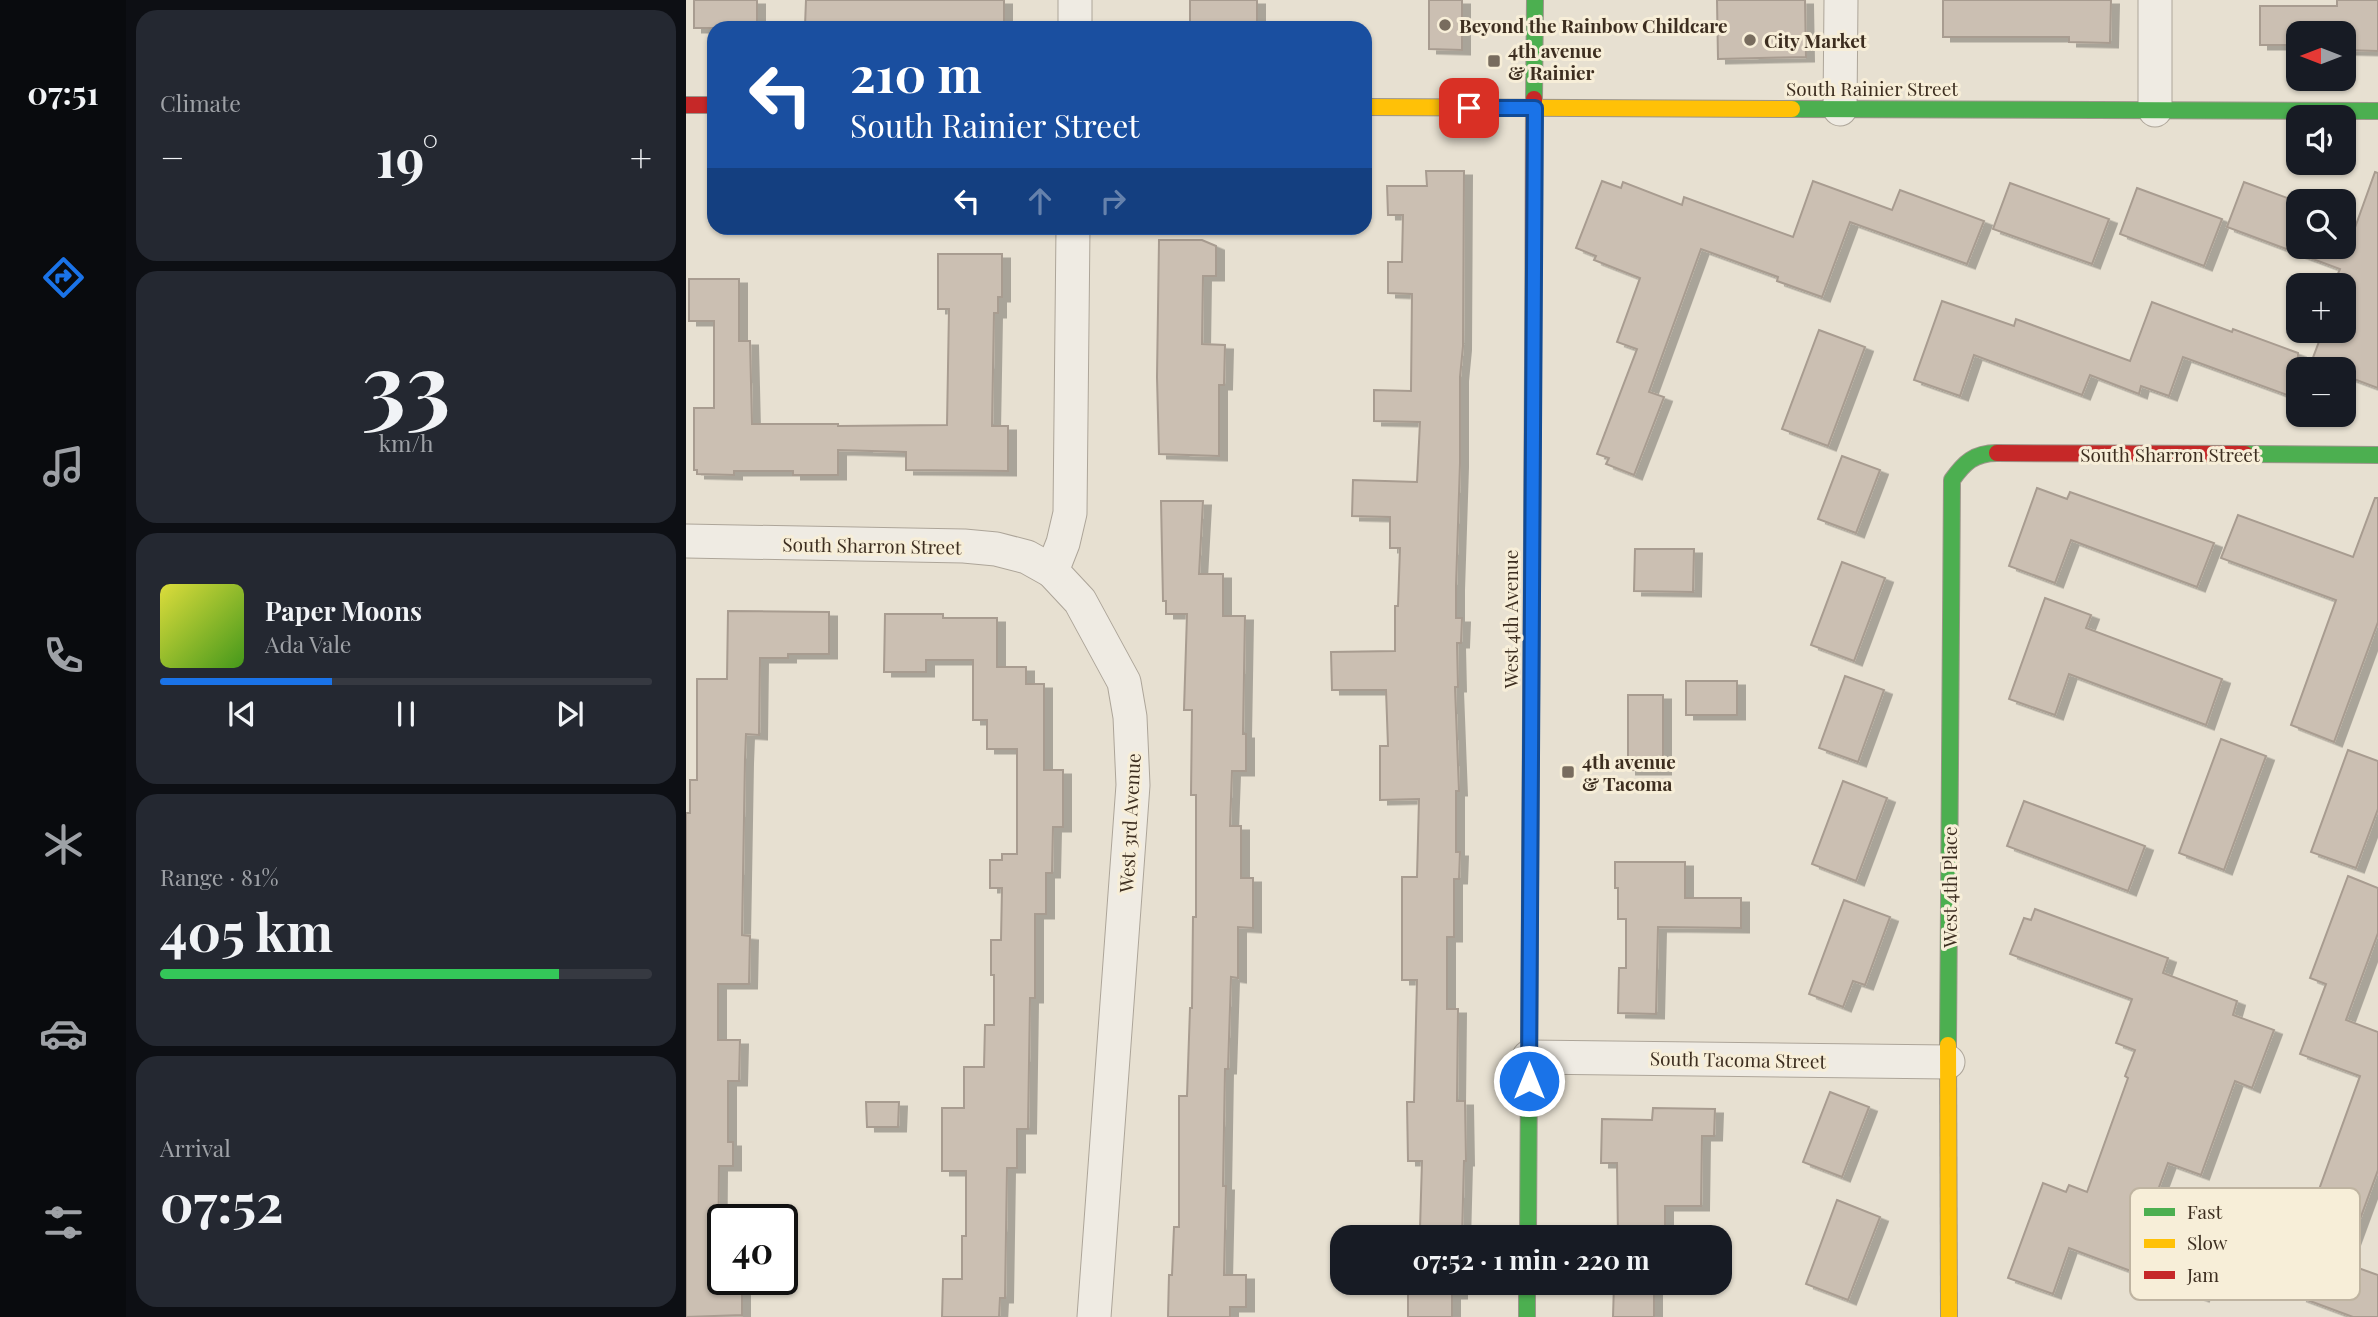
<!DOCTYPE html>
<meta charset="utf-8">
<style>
body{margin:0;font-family:"Playfair Display",serif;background:#242831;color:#f1f3f6;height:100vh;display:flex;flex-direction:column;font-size:26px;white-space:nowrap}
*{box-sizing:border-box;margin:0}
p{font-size:23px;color:#9ea1a6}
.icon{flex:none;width:38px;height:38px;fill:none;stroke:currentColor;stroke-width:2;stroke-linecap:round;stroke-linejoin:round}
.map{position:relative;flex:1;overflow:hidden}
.sheet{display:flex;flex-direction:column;gap:10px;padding:10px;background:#0d0f14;width:560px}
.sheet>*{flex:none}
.banner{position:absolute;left:21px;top:21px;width:665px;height:214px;border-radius:21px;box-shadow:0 2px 5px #0004;background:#1a4fa0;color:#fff;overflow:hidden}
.needle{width:46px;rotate:270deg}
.buttons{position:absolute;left:1600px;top:21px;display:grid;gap:14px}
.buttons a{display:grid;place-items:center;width:70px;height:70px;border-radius:14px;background:#171b24;box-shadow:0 2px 5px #0004;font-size:35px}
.speed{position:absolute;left:21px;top:1204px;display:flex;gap:14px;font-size:35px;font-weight:700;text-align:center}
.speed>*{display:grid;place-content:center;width:91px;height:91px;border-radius:50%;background:#171b24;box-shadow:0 2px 5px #0004;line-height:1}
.speed .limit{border:4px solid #111;border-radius:10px;background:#fff;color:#111}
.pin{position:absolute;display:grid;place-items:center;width:60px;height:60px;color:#fff;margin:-30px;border-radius:14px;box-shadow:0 4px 10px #0006}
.me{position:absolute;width:77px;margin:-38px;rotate:0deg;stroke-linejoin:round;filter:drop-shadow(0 0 5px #0008)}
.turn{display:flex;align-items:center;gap:24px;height:147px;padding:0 28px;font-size:32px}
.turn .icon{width:91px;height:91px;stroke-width:2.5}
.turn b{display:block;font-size:49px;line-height:60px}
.lanes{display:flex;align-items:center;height:66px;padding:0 28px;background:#0003;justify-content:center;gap:35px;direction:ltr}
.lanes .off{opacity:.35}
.big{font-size:52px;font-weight:700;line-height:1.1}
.sheet .card{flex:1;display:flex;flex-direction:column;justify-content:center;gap:10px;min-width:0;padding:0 24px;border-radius:21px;background:#242831}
.sheet .dial{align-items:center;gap:0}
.dial b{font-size:91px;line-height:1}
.song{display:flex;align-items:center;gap:21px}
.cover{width:84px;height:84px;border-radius:10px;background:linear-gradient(135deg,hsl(60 70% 55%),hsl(100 70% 35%))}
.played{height:7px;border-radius:4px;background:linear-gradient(90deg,#1a73e8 35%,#363941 35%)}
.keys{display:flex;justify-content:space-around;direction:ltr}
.heat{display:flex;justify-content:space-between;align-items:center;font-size:38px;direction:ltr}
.charge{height:10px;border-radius:5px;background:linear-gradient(90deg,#34c759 81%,#363941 0)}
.trip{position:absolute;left:644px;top:1225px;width:402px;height:70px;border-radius:21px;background:#171b24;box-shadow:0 2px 5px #0004;font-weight:700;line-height:70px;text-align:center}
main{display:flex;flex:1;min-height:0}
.tabs{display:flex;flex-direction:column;width:126px;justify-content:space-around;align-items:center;background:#090b0e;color:#9ea1a6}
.tabs .icon{width:49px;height:49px}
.tabs .selected{color:#1a73e8}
.tabs b{font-size:32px;color:#f1f3f6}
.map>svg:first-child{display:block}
</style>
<main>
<nav class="tabs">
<b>07:51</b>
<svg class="icon selected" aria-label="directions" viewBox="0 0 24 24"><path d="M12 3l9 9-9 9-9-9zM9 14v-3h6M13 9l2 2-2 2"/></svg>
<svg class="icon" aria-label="music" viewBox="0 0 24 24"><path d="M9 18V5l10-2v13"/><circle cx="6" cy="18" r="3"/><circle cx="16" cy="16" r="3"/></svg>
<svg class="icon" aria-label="phone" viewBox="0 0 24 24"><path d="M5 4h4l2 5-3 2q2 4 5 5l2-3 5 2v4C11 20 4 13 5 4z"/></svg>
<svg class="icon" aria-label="climate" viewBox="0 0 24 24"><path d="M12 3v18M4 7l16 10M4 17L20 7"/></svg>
<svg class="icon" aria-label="car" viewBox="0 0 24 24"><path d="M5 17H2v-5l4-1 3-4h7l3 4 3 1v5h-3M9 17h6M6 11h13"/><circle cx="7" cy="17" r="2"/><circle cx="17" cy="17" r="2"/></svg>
<svg class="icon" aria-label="filters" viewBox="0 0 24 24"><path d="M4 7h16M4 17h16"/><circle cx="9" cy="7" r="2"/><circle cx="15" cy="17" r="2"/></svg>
</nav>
<section class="sheet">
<div class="card"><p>Climate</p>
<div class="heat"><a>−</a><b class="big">19°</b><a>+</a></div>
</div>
<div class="card dial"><b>33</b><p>km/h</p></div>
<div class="card">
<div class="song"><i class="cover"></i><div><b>Paper Moons</b><p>Ada Vale</p></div></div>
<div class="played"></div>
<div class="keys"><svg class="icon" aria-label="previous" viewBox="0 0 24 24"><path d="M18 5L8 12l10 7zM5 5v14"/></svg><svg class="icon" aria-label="pause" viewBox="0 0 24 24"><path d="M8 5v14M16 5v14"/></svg><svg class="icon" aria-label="next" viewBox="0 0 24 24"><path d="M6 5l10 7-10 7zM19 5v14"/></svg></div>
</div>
<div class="card"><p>Range · 81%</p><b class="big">405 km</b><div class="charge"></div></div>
<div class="card"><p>Arrival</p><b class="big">07:52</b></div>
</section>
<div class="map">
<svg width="1692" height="1317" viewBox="0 0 1692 1317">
<defs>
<filter id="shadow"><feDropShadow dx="8" dy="4.5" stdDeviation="0" flood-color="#0004"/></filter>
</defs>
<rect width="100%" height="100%" fill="#e7e0d1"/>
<g fill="#cbbfb2" stroke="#a89c90" stroke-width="2" filter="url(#shadow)">
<rect x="8" y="0" width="63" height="28"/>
<path d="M 120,0 L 318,0 L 318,28 L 131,28 L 119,26 Z"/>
<path d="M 504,0 L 571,0 L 571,28 L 508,28 L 504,26 Z"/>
<path d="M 743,0 L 776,0 L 776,50 L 743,49 Z"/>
<path d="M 1031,0 L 1119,0 L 1120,57 L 1032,59 Z"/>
<path d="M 1257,0 L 1425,0 L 1424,43 L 1383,42 L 1383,37 L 1257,37 Z"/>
<path d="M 1651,0 L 1692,0 L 1692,51 L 1657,50 L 1657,33 L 1607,33 L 1607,45 L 1574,45 L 1574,6 L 1651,6 Z"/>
<path d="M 740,171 L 778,171 L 777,346 L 774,377 L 774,463 L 770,586 L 770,618 L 776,618 L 775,643 L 771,643 L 772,687 L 769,687 L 773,791 L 770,791 L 770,852 L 774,852 L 773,879 L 768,879 L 768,937 L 761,937 L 761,1009 L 772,1009 L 771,1101 L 779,1101 L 780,1161 L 778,1161 L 776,1237 L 731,1237 L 731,1229 L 734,1229 L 736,1161 L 722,1161 L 721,1102 L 728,1102 L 731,980 L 716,980 L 716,877 L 731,877 L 733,799 L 694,800 L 694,746 L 702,746 L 700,690 L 646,690 L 645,652 L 709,651 L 709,606 L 712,606 L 714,548 L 704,548 L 704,517 L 666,516 L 667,480 L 731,482 L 734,422 L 688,421 L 688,390 L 725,391 L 726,294 L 702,293 L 702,262 L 716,262 L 717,215 L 702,215 L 701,186 L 741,186 Z"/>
<path d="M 1689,172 L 1692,173 L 1692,388 L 1657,375 L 1657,369 L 1642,369 L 1625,363 L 1637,331 L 1657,331 L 1657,285 L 1648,283 L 1654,269 L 1541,227 L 1558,182 L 1612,202 L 1612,247 L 1662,247 Z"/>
<path d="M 916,181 L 935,188 L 937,182 L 996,205 L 998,197 L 1107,237 L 1127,181 L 1206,210 L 1214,190 L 1298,221 L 1281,264 L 1164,222 L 1136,297 L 1091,281 L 1092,277 L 1015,249 L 963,392 L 978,397 L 948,475 L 920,464 L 923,458 L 911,454 L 951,349 L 931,342 L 954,278 L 908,260 L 910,256 L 890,248 Z"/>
<path d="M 1324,183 L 1423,219 L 1406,264 L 1307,229 Z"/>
<path d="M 1451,188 L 1536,219 L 1518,266 L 1434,234 Z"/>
<path d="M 473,240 L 516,240 L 530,246 L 530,276 L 517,276 L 516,344 L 539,345 L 538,385 L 533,385 L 533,456 L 473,454 L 471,377 Z"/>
<path d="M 252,254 L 316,254 L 316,297 L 312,297 L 312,313 L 308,313 L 306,426 L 322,426 L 322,471 L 220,470 L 220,452 L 152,450 L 152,475 L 107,475 L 107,471 L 48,471 L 48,475 L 11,474 L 11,470 L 8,470 L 8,408 L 28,408 L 28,321 L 3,321 L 3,279 L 53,279 L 53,341 L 64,341 L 66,424 L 152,424 L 152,426 L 261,425 L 263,309 L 252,309 Z"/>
<path d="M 1256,301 L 1328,326 L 1330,319 L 1444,361 L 1466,302 L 1546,332 L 1547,329 L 1612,353 L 1612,376 L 1604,396 L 1497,357 L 1483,396 L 1455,386 L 1453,394 L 1404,375 L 1396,395 L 1288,355 L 1274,396 L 1228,380 Z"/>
<path d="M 1133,330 L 1179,347 L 1142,446 L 1096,429 Z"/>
<path d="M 1156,456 L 1194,470 L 1170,533 L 1132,519 Z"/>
<path d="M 1351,488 L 1381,499 L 1384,492 L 1528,543 L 1511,587 L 1385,540 L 1369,583 L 1323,566 Z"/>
<path d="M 1689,498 L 1692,498 L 1692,622 L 1648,742 L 1605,725 L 1650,600 L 1535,558 L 1552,515 L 1667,557 Z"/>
<path d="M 475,501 L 517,501 L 513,574 L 537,574 L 537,616 L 559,616 L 557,734 L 560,734 L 560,771 L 546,771 L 544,826 L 555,826 L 555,878 L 567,878 L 567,928 L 552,927 L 552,978 L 545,977 L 542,1069 L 539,1069 L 537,1186 L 540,1186 L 538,1275 L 560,1275 L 560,1307 L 544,1307 L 544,1317 L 482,1317 L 483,1275 L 486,1275 L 488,1227 L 493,1227 L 493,1096 L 501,1096 L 504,1008 L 506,1008 L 507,917 L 510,917 L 510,795 L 505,795 L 506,710 L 498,710 L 501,614 L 480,614 L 480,601 L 477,601 Z"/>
<path d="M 949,549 L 1008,549 L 1007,592 L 948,591 Z"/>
<path d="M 1156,562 L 1199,578 L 1168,661 L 1125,645 Z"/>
<path d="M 1359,598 L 1405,615 L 1400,628 L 1536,679 L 1520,725 L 1383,674 L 1369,715 L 1323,699 Z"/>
<path d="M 42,611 L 143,612 L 143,654 L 102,654 L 102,658 L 74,658 L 73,735 L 60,734 L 59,759 L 56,935 L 64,936 L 63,984 L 32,984 L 32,1040 L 54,1040 L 53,1081 L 42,1081 L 42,1142 L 47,1142 L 47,1166 L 33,1166 L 32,1278 L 56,1279 L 56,1315 L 0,1317 L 0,813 L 4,813 L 4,780 L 11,780 L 11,679 L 41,679 Z"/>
<path d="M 199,614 L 257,614 L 257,618 L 311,618 L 311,667 L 340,667 L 340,684 L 358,684 L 358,770 L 377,770 L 377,827 L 367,827 L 366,873 L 360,873 L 360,914 L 349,914 L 349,998 L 344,998 L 342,1129 L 331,1129 L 331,1168 L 321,1168 L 319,1298 L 314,1298 L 313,1317 L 256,1317 L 257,1279 L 276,1279 L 276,1236 L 280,1236 L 280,1171 L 256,1171 L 256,1108 L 278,1108 L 278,1067 L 298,1067 L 299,1025 L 308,1025 L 308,975 L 305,975 L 305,940 L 315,940 L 316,888 L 304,888 L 304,860 L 316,860 L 316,854 L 331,854 L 331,749 L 301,749 L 301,720 L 287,720 L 287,660 L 240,660 L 240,672 L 198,672 Z"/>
<path d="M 1159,676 L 1198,690 L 1172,762 L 1133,748 Z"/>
<rect x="1000" y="681" width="51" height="34"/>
<rect x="942" y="695" width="35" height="75"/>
<path d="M 1535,739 L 1580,756 L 1538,870 L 1493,853 Z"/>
<path d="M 1662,750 L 1692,761 L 1692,809 L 1670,868 L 1625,852 Z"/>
<path d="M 1157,781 L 1201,798 L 1170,881 L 1126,864 Z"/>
<path d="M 1338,801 L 1459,846 L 1442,891 L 1321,846 Z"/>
<path d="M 929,862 L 999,862 L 999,898 L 1055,898 L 1055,928 L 972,927 L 970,1014 L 932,1013 L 933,968 L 940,968 L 940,919 L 932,919 L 932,888 L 929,888 Z"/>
<path d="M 1662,876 L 1692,888 L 1692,933 L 1660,1020 L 1692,1032 L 1692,1170 L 1658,1263 L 1692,1275 L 1692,1317 L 1667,1317 L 1613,1297 L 1639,1227 L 1622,1220 L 1674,1076 L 1614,1054 L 1640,984 L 1624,978 Z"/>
<path d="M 1158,900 L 1204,917 L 1179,985 L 1167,981 L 1157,1007 L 1123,994 Z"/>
<path d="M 1349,909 L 1482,958 L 1477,973 L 1551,1001 L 1547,1015 L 1588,1030 L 1566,1088 L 1549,1081 L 1515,1175 L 1482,1163 L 1459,1225 L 1532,1252 L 1515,1297 L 1383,1248 L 1367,1294 L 1322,1278 L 1357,1183 L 1380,1192 L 1383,1185 L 1401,1192 L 1442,1078 L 1439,1076 L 1449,1050 L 1430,1043 L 1446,999 L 1324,954 L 1338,918 L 1345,920 Z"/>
<path d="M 1144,1092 L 1183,1107 L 1156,1177 L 1117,1162 Z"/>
<path d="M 180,1102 L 213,1102 L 212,1127 L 181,1127 Z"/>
<path d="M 967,1108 L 1029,1109 L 1028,1136 L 1016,1136 L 1015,1206 L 979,1206 L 979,1237 L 932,1237 L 931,1163 L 915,1163 L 916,1119 L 966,1120 Z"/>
<path d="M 1151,1200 L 1194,1217 L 1162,1300 L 1120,1284 Z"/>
<path d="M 722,1283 L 773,1283 L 773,1294 L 766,1294 L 766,1317 L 722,1317 Z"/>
<path d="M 928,1283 L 968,1283 L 968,1317 L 927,1317 Z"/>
</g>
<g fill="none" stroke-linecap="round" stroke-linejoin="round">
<g stroke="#ada599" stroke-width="35">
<g id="street">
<path d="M 389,28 L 389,0"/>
<path d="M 1154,109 L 1155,0"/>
<path d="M 1469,110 L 1469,0"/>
<path d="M 387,228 L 384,513 L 377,543 L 366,571 L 394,601 L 438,682 L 444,717 L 447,785 L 408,1317"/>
<path d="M 0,541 L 278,546 L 310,549 L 341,557 L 366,571"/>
<path d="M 843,1057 L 1262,1062"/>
</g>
</g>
<g stroke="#9c958a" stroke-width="18">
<g id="fast">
<path d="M 848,99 L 849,0"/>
<path d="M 1106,109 L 1692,111"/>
<path d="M 1559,454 L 1692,455"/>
<path d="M 1262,1045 L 1266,480 C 1278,463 1288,453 1311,453"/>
<path d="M 842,1237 L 847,366"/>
<path d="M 841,1283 L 841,1317"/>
</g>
</g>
<g stroke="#9c958a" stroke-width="18">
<g id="slow">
<path d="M 679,107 L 1106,109"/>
<path d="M 1262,1045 L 1263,1317"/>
</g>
</g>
<g stroke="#9c958a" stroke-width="18">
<g id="jam">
<path d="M 0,105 L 28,105"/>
<path d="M 847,366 L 848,99"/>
<path d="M 1311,453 L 1559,454"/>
</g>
</g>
<use href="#street" stroke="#efebe3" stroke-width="33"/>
<use href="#fast" stroke="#4caf50" stroke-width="16"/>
<use href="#slow" stroke="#ffc107" stroke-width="16"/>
<use href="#jam" stroke="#c62828" stroke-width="16"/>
</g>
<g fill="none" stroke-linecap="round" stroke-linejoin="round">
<g stroke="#114b97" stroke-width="18">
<path id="route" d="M 783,108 L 849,108 L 843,1081"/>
</g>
<use href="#route" stroke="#1a73e8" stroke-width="12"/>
</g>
<g fill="#786c5e" stroke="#f7eed8" stroke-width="2.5">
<circle cx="759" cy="25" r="7"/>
<circle cx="1064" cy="40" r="7"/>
<rect x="801" y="54" width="14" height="14" rx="3.5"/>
<rect x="875" y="765" width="14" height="14" rx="3.5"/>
</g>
<g text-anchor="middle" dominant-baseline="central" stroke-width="6" stroke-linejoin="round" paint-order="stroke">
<g font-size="19" font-weight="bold" fill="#3d2e20" stroke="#f7eed8" text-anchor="start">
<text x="773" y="25">Beyond the Rainbow Childcare</text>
<text x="1078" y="40">City Market</text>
<text x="822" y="50">4th avenue<tspan x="822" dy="22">&amp; Rainier</tspan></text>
<text x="896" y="761">4th avenue<tspan x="896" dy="22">&amp; Tacoma</tspan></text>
</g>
<g font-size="19" fill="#3d2e20" stroke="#f7eed8">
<text x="1186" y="88">South Rainier Street</text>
<text x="1484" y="454">South Sharron Street</text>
<text transform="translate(186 545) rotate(1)">South Sharron Street</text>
<text transform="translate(824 619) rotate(-90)">West 4th Avenue</text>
<text transform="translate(443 823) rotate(-87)">West 3rd Avenue</text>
<text transform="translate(1263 887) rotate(-90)">West 4th Place</text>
<text transform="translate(1052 1059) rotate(1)">South Tacoma Street</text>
</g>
</g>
<rect x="1444" y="1188" width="230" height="112" rx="10" fill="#f7eed8" stroke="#bfb4a1" stroke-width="2"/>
<rect x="1458" y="1208" width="31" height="8" fill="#4caf50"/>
<rect x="1458" y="1239" width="31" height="9" fill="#ffc107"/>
<rect x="1458" y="1271" width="31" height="8" fill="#c62828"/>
<g font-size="19" fill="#3d2e20">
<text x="1501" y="1219">Fast</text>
<text x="1501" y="1250">Slow</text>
<text x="1501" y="1282">Jam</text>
</g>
</svg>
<div class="buttons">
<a><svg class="needle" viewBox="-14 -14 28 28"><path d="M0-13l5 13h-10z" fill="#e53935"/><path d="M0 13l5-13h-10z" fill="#9ea1a6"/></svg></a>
<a><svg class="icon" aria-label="sound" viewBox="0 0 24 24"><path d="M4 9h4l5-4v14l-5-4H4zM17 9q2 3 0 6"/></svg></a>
<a><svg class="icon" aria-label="search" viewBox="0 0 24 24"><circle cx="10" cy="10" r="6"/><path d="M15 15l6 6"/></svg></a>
<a>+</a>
<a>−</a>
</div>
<div class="speed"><div class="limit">40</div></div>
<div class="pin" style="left:783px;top:108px;background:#d93025"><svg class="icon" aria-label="arrive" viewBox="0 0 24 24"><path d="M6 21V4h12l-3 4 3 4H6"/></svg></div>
<svg class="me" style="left:843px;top:1081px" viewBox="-20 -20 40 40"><circle r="17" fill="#1a73e8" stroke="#fff" stroke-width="3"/><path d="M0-11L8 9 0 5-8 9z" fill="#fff"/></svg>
<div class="trip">07:52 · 1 min · 220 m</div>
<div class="banner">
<div class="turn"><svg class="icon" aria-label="left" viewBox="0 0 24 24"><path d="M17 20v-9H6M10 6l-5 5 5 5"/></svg><div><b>210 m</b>South Rainier Street</div></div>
<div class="lanes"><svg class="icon" aria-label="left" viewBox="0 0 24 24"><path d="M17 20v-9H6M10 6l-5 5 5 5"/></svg><svg class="icon off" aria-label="ahead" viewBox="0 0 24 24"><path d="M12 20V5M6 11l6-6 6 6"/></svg><svg class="icon off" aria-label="right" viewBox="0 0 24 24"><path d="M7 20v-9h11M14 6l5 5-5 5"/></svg></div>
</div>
</div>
</main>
